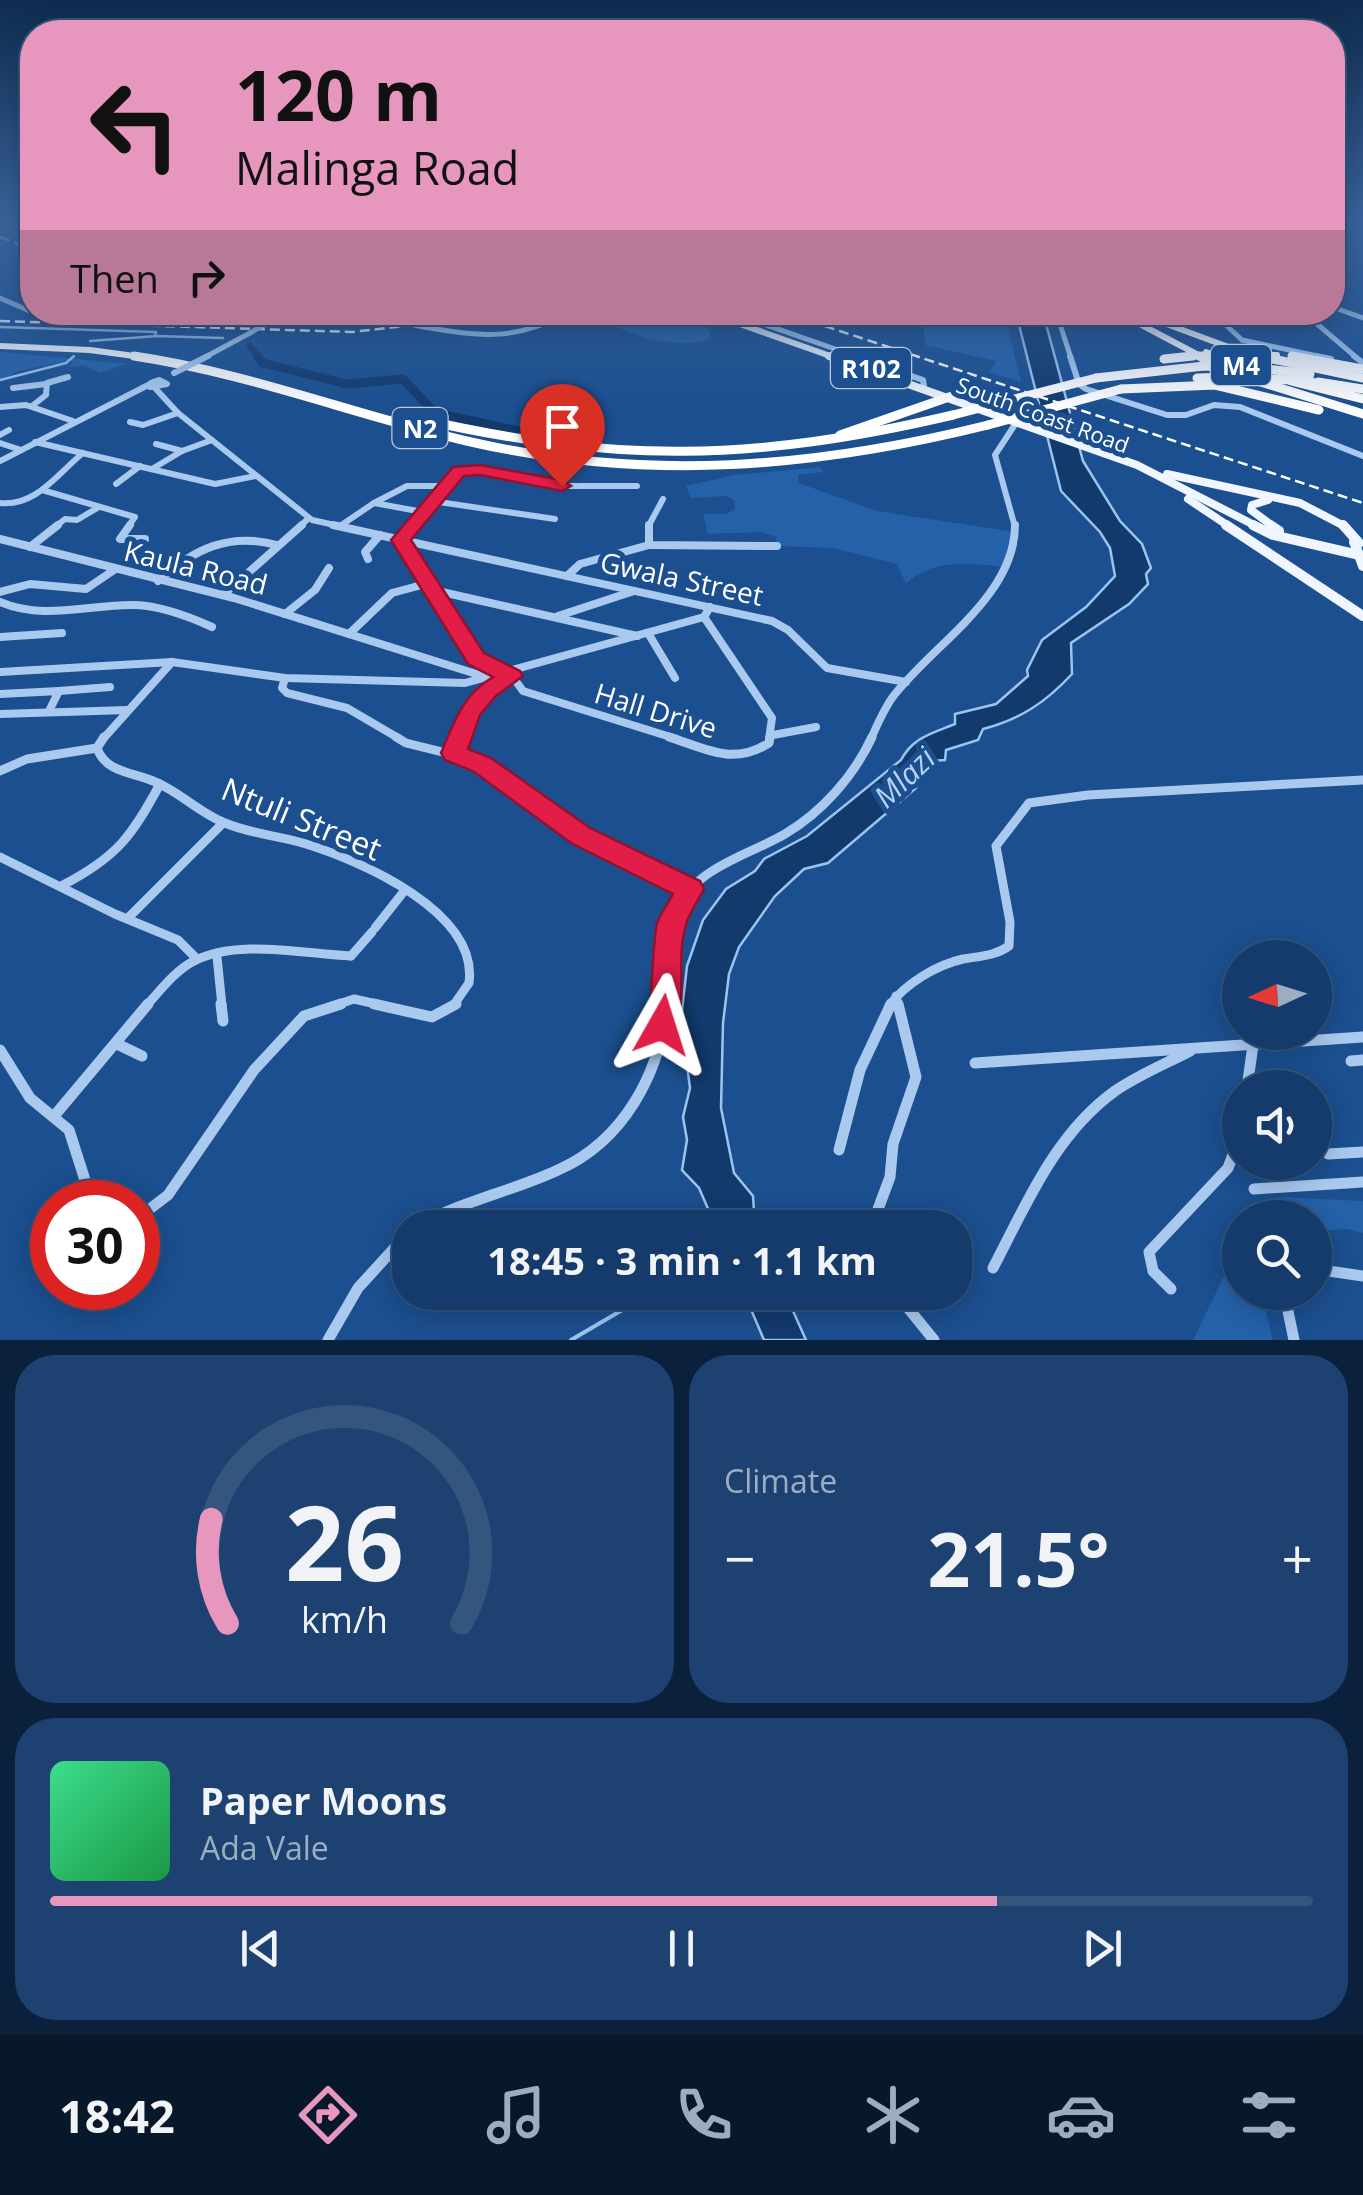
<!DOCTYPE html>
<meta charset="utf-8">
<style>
body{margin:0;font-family:"Open Sans",sans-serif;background:#1d4271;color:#f1f3f6;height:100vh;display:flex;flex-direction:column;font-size:38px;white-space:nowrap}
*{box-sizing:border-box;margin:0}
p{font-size:32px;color:#9dadc1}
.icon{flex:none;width:55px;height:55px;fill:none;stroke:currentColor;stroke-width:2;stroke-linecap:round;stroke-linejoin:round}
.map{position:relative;height:1340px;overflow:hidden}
.drawer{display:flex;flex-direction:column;gap:15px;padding:15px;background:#0b203b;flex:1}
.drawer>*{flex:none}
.hud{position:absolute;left:20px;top:20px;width:1325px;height:305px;border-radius:40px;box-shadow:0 5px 25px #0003,0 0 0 2px #33557e;background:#e797bd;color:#111;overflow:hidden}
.needle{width:65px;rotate:266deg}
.fabs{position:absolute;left:1222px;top:940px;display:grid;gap:20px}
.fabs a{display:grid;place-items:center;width:110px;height:110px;border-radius:50%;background:#143b6b;box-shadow:0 5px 25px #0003,0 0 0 2px #33557e;font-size:50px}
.speed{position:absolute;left:30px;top:1180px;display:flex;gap:20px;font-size:50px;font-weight:700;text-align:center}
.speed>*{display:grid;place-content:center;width:130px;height:130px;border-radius:50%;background:#143b6b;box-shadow:0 5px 25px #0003,0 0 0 2px #33557e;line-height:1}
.speed .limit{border:15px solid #d22;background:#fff;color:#111}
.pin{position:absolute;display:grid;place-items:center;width:85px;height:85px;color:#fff;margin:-102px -42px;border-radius:50% 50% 50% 0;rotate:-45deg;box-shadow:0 0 10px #0007}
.pin .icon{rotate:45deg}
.me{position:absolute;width:110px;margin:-55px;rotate:6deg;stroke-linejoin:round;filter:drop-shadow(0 0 8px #0008)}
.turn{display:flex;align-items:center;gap:35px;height:210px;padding:0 50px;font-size:45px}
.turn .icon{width:130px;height:130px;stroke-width:2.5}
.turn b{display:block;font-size:70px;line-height:85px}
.then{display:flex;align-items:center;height:95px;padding:0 50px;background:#0003;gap:20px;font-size:38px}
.big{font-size:75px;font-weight:700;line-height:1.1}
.drawer .widget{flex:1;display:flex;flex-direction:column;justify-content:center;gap:15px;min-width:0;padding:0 35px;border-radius:40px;background:#1d4271}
.drawer .dial{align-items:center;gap:0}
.dial svg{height:260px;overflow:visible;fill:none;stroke:#33557e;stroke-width:7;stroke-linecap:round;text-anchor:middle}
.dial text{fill:#f1f3f6;stroke:none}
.song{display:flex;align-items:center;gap:30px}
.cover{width:120px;height:120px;border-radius:15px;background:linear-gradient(135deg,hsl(150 70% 55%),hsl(140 70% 35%))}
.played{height:10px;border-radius:5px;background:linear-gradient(90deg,#e797bd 75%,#33557e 75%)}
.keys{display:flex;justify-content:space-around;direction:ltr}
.heat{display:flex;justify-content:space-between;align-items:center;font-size:55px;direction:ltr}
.drawer .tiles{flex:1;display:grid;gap:15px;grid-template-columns:1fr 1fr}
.widget:last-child{grid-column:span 2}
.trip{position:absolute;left:392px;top:1210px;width:580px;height:100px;border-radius:40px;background:#143b6b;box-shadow:0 5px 25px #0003,0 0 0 2px #33557e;font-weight:700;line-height:100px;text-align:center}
.tabs{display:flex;height:160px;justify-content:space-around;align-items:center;background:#08182b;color:#9dadc1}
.tabs .icon{width:70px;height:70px}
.tabs .on{color:#e797bd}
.tabs b{font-size:45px;color:#f1f3f6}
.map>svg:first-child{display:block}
</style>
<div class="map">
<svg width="1363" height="1340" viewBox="0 0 1363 1340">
<rect width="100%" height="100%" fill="#1b4f8f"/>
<g fill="#2461a8">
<path d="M 668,312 L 706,326 L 711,337 C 690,353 613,335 603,314 Z"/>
<path d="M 923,313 L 1004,313 L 1021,382 L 989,372 L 997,361 L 925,345 Z"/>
<path d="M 0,352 L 139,365 L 127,364 L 99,373 L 84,365 L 69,367 L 73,362 L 66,361 L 19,371 L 0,380 Z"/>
<path d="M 821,467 L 823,472 L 798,475 L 799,483 L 877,511 L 1015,532 L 1005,568 C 973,562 931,559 906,584 L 897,564 L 833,548 L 777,546 L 776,537 L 761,532 L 708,534 L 703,514 L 726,514 L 735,509 L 735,501 L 727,496 L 691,498 L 686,486 L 734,475 Z"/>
<path d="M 1278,1197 L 1363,1201 L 1363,1233 L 1347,1229 L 1315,1231 L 1315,1218 L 1255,1217 Z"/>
<path d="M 1240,1243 L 1240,1292 L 1266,1293 L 1266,1312 L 1273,1340 L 1193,1340 Z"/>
</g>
<g fill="#123a6d" stroke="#9cc4f0" stroke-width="2.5">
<path d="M 1016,313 L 1043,313 L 1083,461 L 1120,521 L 1142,544 L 1151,568 L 1146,574 L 1148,584 L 1129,604 L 1071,643 L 1072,674 C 1046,702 1021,719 983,729 L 978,740 L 946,750 L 945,760 L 929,761 L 916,788 L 828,863 L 804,869 L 775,896 L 739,947 L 729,974 L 723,1023 L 721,1108 L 734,1173 L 753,1196 L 755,1227 L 716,1227 L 699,1188 L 682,1170 L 687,1140 L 683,1117 L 690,1088 L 681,1019 L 687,966 L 703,920 L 726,889 L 755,871 L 764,859 L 807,836 L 901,760 C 913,737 933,733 955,724 L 955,714 L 996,704 L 1028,676 L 1027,670 L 1042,640 L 1086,607 L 1115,576 L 1110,548 L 1100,532 L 1061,491 Z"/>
<path d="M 744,1293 L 785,1293 L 806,1340 L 764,1340 Z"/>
</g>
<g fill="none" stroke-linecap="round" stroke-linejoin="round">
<g stroke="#9cc4f0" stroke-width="2.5">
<path d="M 0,327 L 156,332 L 155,336"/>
<path d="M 90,341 L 157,336 L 223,338"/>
<path d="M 0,380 L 66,363 L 74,356"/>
</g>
<path stroke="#9cc4f0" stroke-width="4" d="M 571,1340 L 653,1292"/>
<path stroke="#123a6d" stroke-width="6" d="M 250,346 L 259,358"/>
<path stroke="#123a6d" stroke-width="9" d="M 257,356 L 263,363 L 347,384 L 403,379 L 435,413 L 566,441"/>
<g stroke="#a9c9ee" stroke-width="5">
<path d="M 1332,257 L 1343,250"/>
<path d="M 0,298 L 32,312"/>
<path d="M 1332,307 L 1363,318"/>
<path d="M 33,312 L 90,316 L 148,312"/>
<path d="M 345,312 L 400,322"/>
<path d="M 729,312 L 861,358"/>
<path d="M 1056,312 L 1071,358"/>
<path d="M 1212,312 L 1242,340 L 1327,358"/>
<path d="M 1303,312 L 1357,358"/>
<path d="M 260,327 L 290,312"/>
<path d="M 424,327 C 483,337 515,341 570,312"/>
<path d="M 209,355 L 250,333"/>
</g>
<g stroke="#a9c9ee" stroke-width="6">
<path d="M 853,356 L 923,380 L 924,386"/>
<path d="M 1070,356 L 1079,384 L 1086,389 L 1167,415 L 1186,415 L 1214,405 L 1240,407 L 1363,456"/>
<path d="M 1315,356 L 1331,359"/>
<path d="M 1354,356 L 1363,363"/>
<path d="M 159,380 L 167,384 L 150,387 L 151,383 Z"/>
<path d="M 13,388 L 46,384"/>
<path d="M 155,388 L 178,413 L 312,520 L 344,527"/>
<path d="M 32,406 L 46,395 L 47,383 L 68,377"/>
<path d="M 0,407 L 26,405 L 73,421"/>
<path d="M 130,422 L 143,425 L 178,413"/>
<path d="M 0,435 L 9,430"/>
<path d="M 35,442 L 215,484 L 256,476"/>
<path d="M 0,443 L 21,450"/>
<path d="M 156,444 L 182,451"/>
<path d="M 0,461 L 154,382"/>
<path d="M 152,469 L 182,451 L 212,440"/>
<path d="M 116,484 L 140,466"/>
<path d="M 42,490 L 135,517 L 128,527"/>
<path d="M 432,501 L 555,519"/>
<path d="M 0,503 C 36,507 58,473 83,453"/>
<path d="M 374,503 L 407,486 L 443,486"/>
<path d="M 340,526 L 374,503 L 423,512"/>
<path d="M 55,527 L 65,519 L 77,520 L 99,507"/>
<path d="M 299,527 L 309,518"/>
<path d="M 411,527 L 451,477 L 464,470 L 562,486 L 637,486"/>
<path d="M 648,527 L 663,499"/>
<path d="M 1015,527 L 995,455 L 1016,423"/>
</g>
<g stroke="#a9c9ee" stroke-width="8">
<path d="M 130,525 L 120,539 L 145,539"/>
<path d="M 333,525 L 772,621 L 788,630 L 827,668 L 906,682"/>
<path d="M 649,525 L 649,545 L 777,546"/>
<path d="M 0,539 L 234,598 L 486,677"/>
<path d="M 401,540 L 476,658 L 510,673 L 523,691 L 677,739"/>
<path d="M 401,540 L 413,525"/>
<path d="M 30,547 L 58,525"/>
<path d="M 368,559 L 365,552 L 380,535"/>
<path d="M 567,576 L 580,564 L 649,545"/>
<path d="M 158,581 C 194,549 229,532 277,545"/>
<path d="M 433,590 L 637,636"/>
<path d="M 0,592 L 30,584 L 86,589 L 114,570"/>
<path d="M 223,595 L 302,525"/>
<path d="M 0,602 C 43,621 90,604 135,605 C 162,606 188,616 212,627"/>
<path d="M 285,614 L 315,590 L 329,568"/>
<path d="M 558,616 L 634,591"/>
<path d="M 704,617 L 772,718 L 769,739"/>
<path d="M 648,633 L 675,678"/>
<path d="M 349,634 L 392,593 L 429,583"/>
<path d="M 0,637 L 62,633"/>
<path d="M 0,672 L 172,662 L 285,678 L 465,683 L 704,617 L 710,607"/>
<path d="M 285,678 L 282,688 L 287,693 L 347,708 L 400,739"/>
<path d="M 59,691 L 110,687"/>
<path d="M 0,694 L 59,691 L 49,711"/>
<path d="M 0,714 L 128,710"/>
<path d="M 773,735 L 816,727"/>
<path d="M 103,739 L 172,662"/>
<path d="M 458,739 L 474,708 L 512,677"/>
<path d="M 871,739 C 877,725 883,711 892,698 C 932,645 1015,597 1015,525"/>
</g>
<g stroke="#a9c9ee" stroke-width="9">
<path d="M 104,737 L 97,748 C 106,773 132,772 153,781 C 179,791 199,813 225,823 C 251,834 280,836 306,844 C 361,861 479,912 469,983 L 453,1006"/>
<path d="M 396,737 L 406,743 L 475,760 L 581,835 L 690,889"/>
<path d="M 669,737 C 707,749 733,766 769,743 L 770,737"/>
<path d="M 454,753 L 459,737"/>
<path d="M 0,771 L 27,759 L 97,748"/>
<path d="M 0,857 L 115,914 L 178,940 L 197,959"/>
<path d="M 63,885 C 117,857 132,836 160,784"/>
<path d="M 128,918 L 223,823"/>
<path d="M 375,928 L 405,890"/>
<path d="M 351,956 L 372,932"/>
<path d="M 217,957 L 222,1006"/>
<path d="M 896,996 L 898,1006"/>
<path d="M 146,1006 C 160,991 174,972 192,962 C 237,938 303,954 351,956"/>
<path d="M 333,1006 L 354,999 L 385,1006"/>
<path d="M 667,1006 C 669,976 663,942 675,914 C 694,867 745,857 785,834 C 822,812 854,776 872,737"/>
<path d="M 889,1006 C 905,984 936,965 963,959 C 980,956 995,956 1009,946 L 1010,922 L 996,846 L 1029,803 L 1088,795 L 1363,780"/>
</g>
<g stroke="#a9c9ee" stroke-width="11">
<path d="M 221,1004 L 223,1021"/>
<path d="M 374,1004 L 432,1017 L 456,1004"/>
<path d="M 117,1044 L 142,1056"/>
<path d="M 0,1050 L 30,1098 L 69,1130 L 92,1202"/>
<path d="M 1351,1061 L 1363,1060"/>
<path d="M 975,1063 L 1363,1037"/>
<path d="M 1247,1088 L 1253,1045"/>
<path d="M 55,1115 L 148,1004"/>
<path d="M 839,1150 L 860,1070 L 891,1004"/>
<path d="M 1328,1154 L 1363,1152"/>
<path d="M 1254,1189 L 1363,1182"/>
<path d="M 138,1218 L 168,1195 L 254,1070 L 304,1016 L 341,1004"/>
<path d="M 415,1228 C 460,1201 511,1192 558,1170 C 624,1141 660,1073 667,1004"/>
<path d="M 871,1228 L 890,1177 L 893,1144 L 916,1077 L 898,1004"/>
<path d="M 993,1268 C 1026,1205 1055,1134 1115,1091 C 1138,1075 1165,1064 1190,1051"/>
<path d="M 1315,1269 L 1363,1276"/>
<path d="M 1171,1289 L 1153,1271 L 1149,1252 L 1228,1168 L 1240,1136"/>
<path d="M 895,1292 L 934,1340"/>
<path d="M 1284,1292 L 1294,1340"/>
<path d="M 911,1310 L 927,1298 L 926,1292"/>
<path d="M 328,1340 L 358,1288 L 410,1231"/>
</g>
<path stroke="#f0f6ff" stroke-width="6" d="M 706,312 L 836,358"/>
<g stroke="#f0f6ff" stroke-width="8">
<path d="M 829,356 L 1137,465 L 1258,527"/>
<path d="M 1167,474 L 1300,503 L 1346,527"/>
<path d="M 1188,499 L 1230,527"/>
<path d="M 1268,500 L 1252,505 L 1251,510 L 1274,527"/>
</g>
<g stroke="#f0f6ff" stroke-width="10">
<path d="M 1226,525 L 1363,616"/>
<path d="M 1253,525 L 1273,535 L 1363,556"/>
<path d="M 1270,525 L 1279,531"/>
<path d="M 1343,525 L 1359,543"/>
</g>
<g stroke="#fff" stroke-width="6">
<path d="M 1117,312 L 1204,358"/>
<path d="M 1134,312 L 1242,352 L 1271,358"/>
<path d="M 0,346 L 90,350 L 149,358"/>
<path d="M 1206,352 L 1223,358"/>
<path d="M 1292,356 L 1304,358"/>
</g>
<g stroke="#fff" stroke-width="9">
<path d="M 134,356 C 249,373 358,416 471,442 C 646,482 815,468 988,425"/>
<path d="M 1199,356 L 1221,367"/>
<path d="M 1216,356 L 1250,368"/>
<path d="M 1259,356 L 1363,378"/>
<path d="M 1292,356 L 1363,369"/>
<path d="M 1275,370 L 1310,374"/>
<path d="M 1096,378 L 1204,366"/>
<path d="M 1197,378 L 1228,377"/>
<path d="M 1248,378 L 1363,414"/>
<path d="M 1291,381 L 1363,399"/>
<path d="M 1318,382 L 1363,389"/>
<path d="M 1121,389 L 1215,385 L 1319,410"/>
<path d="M 411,417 C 613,464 752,462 953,415"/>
<path d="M 840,435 L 952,396"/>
</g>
<g stroke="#fff" stroke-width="2.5" stroke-dasharray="10 5" stroke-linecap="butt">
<path d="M 0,237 L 32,249"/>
<path d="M 782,312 L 1363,503"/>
<path d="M 0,321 L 352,332 L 422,324 L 467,312"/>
</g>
<g stroke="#a9c9ee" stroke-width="5">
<path d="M 400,322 L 424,327"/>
<path d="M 250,333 L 260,327"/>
<path d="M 203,358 L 209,355"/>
</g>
<path stroke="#a9c9ee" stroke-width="6" d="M 174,373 L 208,356"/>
<path stroke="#f0f6ff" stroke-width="10" d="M 1354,542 L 1363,566"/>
<path stroke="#fff" stroke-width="6" d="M 1172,358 L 1216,353 L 1277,355"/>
<g stroke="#fff" stroke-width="9">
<path d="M 1164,359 L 1193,356"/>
<path d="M 1204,366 L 1275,370"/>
<path d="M 1228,377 L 1311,381"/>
<path d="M 953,415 L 1096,378"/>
<path d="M 988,425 L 1121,389"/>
</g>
</g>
<linearGradient id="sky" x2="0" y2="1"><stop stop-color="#0f2b4f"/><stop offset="0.54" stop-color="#39639b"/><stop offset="1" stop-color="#39639b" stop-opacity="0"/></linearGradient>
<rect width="1363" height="410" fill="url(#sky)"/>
<path fill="#e11d48" stroke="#92132f" stroke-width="2.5" d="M 480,465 L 562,480 L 571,486 L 562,491 L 480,475 L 464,476 L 411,540 L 484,653 L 520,671 L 523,676 L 496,696 L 480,715 L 468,749 L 491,758 L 590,828 L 700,881 L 704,889 C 698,901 689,913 686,925 C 675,960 689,1000 673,1035 L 662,1040 L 651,1035 C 648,1027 654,935 657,923 C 661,913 668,903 673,894 L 571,843 L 473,771 L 445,760 L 441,753 C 454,722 463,694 493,677 L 468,664 L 391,540 L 453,467 Z"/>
<g text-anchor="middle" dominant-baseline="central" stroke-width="10" stroke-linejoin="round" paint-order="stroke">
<g font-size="22" fill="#fff" stroke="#1b4f8f">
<text transform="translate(1043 414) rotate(20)">South Coast Road</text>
</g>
<g fill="#1b4f8f" stroke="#bbcadd" stroke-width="2.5">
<rect x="1211" y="345" width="60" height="40" rx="8"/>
<rect x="831" y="348" width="80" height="40" rx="8"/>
<rect x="392.5" y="408" width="55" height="40" rx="8"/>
</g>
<g font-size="25" font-weight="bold" fill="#fff">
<text x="1241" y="365">M4</text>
<text x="871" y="368">R102</text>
<text x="420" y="428">N2</text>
</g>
<g font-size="28" fill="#fff" stroke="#1b4f8f">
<text transform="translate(196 567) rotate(14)">Kaula Road</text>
<text transform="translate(682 578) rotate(12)">Gwala Street</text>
<text transform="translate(656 710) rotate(17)">Hall Drive</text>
</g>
<g font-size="30" font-style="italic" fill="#b5d3f5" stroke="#1b4f8f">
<text transform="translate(904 777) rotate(-44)">Mlazi</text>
</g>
<g font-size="32" fill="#fff" stroke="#1b4f8f">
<text transform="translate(302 818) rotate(22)">Ntuli Street</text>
</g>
</g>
</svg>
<div class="fabs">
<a><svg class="needle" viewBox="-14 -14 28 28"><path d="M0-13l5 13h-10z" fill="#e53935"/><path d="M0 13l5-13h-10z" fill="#9dadc1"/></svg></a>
<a><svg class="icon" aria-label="sound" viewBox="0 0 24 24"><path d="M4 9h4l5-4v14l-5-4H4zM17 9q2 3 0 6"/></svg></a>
<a><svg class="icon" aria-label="search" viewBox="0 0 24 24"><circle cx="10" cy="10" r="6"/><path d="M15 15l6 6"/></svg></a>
</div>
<div class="speed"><div class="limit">30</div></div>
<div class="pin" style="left:562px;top:486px;background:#d93025"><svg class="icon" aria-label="arrive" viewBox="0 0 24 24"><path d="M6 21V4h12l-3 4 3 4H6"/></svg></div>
<svg class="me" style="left:662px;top:1025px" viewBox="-20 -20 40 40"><path d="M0-17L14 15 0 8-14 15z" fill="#e11d48" stroke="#fff" stroke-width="4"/></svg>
<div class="trip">18:45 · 3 min · 1.1 km</div>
<div class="hud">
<div class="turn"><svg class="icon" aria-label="left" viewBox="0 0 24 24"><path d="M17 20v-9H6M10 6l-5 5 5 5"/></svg><div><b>120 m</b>Malinga Road</div></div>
<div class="then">Then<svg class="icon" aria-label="right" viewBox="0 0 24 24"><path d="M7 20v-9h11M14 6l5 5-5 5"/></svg></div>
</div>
</div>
<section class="drawer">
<div class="tiles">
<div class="widget dial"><svg viewBox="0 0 100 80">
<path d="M14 69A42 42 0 1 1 86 69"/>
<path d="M14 69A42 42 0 0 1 9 37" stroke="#e797bd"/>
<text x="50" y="56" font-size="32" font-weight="700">26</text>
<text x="50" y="72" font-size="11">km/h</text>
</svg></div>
<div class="widget"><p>Climate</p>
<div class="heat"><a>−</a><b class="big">21.5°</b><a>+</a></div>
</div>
<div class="widget">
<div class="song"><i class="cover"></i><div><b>Paper Moons</b><p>Ada Vale</p></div></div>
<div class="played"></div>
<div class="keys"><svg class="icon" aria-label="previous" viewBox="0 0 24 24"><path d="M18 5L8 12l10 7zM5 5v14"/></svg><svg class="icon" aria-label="pause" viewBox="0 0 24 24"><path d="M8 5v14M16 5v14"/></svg><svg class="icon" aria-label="next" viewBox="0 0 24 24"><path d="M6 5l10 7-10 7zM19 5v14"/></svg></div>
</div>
</div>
</section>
<nav class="tabs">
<b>18:42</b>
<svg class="icon on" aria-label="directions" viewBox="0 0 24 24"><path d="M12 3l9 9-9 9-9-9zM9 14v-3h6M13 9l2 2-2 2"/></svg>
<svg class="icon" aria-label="music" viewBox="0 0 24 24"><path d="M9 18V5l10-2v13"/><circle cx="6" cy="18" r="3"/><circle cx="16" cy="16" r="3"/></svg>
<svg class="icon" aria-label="phone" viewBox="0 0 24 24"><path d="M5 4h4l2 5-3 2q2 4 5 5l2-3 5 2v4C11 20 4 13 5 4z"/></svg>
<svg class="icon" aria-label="climate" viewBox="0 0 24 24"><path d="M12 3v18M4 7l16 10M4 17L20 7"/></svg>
<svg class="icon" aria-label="car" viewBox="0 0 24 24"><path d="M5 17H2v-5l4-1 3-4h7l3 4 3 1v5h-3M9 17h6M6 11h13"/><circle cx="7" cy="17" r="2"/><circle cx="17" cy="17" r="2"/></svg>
<svg class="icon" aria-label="filters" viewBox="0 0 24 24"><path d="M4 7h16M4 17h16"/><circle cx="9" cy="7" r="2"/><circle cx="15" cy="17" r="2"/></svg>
</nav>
